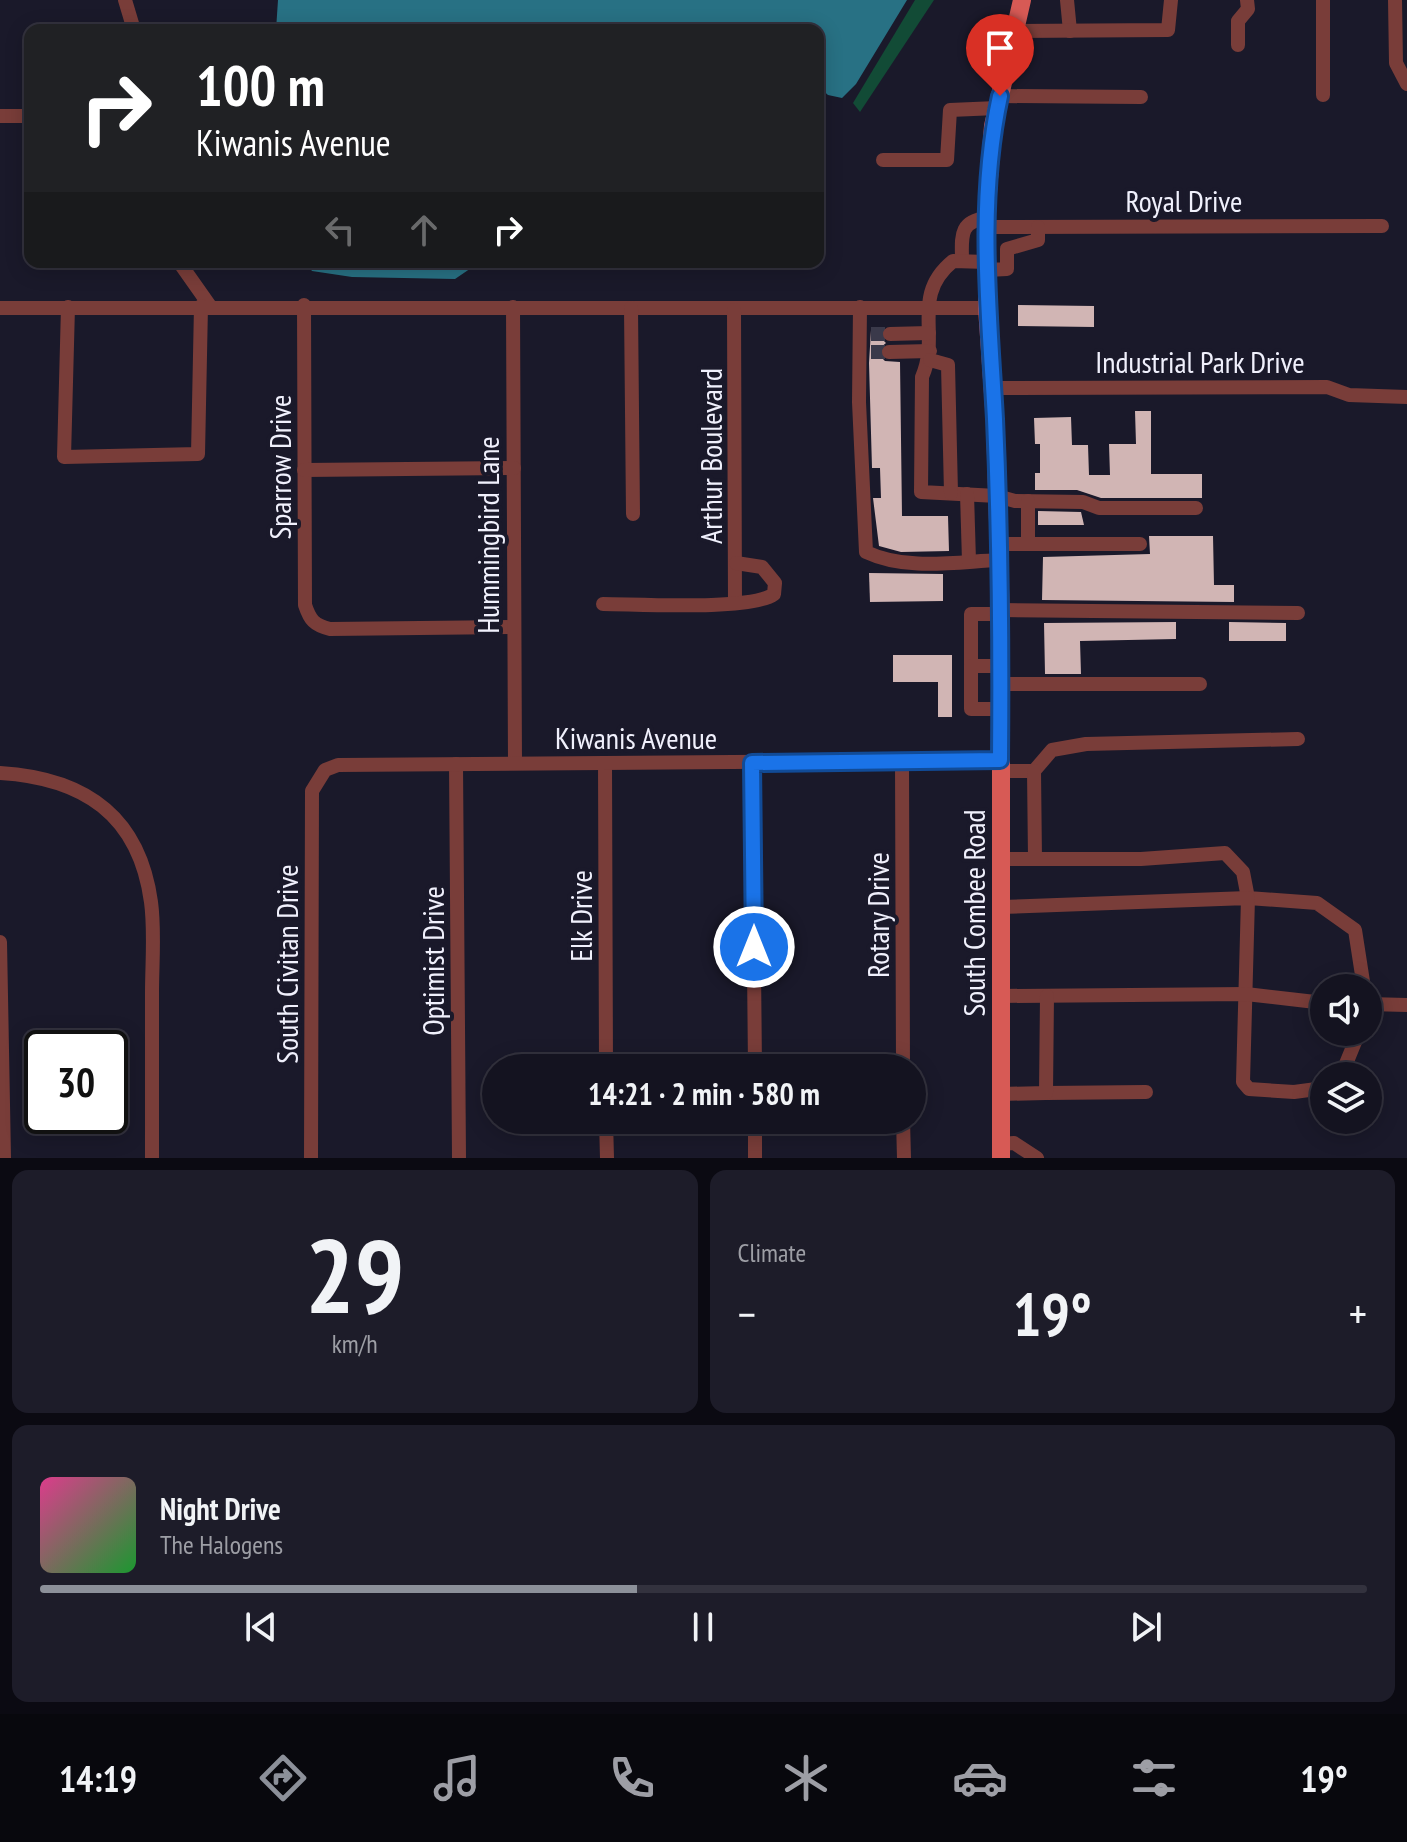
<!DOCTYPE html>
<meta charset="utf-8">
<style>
body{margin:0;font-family:"PT Sans Narrow",sans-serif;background:#1d1c29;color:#f1f3f6;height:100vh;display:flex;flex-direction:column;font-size:30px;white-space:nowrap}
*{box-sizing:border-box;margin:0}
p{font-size:26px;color:#9d9ea5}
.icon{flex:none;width:44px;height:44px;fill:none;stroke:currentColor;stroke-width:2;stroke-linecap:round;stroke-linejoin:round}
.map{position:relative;height:1158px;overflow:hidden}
.sheet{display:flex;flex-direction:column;gap:12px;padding:12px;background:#0b0a12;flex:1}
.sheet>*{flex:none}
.guide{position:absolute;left:24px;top:24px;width:800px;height:244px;border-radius:16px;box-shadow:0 4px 20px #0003,0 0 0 2px #33323e;background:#202124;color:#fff;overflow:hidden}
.buttons{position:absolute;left:1310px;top:974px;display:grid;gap:16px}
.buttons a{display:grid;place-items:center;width:72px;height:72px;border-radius:50%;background:#141320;box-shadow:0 4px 20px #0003,0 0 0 2px #33323e;font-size:40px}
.speed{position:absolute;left:24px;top:1030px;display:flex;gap:16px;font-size:40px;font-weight:700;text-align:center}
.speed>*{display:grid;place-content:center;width:104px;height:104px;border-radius:50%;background:#141320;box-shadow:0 4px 20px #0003,0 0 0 2px #33323e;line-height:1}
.speed .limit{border:4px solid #111;border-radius:12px;background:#fff;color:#111}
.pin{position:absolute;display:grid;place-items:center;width:68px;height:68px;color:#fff;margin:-82px -34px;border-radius:50% 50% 50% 0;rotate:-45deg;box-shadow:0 0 8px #0007}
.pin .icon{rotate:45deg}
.me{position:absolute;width:88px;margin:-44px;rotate:0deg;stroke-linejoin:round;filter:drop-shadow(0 0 6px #0008)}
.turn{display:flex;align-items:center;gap:28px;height:168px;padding:0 40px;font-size:36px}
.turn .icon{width:104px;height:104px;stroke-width:2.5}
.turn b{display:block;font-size:56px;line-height:68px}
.lanes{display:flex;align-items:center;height:76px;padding:0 40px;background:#0003;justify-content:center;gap:40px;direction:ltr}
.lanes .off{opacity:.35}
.big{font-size:60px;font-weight:600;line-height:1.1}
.sheet .card{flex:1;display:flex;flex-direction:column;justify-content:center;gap:12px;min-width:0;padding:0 28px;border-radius:16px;background:#1d1c29}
.sheet .dial{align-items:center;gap:0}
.dial b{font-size:104px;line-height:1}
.song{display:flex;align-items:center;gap:24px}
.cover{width:96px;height:96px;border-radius:12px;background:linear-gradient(135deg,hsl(330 70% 55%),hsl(130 70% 35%))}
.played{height:8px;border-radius:4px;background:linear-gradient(90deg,#8c9099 45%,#33323e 45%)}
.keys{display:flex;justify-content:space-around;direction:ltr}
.heat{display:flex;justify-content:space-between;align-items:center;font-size:44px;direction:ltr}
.sheet .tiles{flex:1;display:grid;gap:12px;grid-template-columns:1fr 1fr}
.card:last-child{grid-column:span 2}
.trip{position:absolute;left:482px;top:1054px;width:444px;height:80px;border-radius:40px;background:#141320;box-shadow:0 4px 20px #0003,0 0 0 2px #33323e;font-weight:600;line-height:80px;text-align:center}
.tab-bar{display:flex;height:128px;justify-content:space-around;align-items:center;background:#08080d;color:#9d9ea5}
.tab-bar .icon{width:56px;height:56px}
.tab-bar .selected{color:#8c9099}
.tab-bar b{font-size:36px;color:#f1f3f6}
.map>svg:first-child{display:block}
</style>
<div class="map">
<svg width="1407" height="1158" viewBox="0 0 1407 1158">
<rect width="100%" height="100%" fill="#1a192a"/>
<path fill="#124b36" d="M 915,0 L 934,0 L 860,112 L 853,103 Z"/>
<g fill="#287184">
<path d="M 278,0 L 907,0 L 856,84 L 842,98 L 828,95 L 818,86 L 818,30 L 276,30 Z"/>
<path d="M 305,262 L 480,262 L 455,279 L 352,277 L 312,271 Z"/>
</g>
<g fill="#d1b5b4">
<path d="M 1018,305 L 1094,306 L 1094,327 L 1018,326 Z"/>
<path d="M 881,329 L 881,338 L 886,343 L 880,348 L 880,356 L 885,361 L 900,362 L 902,516 L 948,516 L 949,551 L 901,552 L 879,546 L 873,498 L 881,498 L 880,468 L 872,468 L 869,363 L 871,330 Z"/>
<path d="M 1135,411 L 1151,411 L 1151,474 L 1202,474 L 1202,498 L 1101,498 L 1077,490 L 1035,490 L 1035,473 L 1040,473 L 1040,444 L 1035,444 L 1034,418 L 1071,417 L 1072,445 L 1088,445 L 1089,475 L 1110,475 L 1109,444 L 1136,444 Z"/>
<path d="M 1038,511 L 1081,512 L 1084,525 L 1038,525 Z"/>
<path d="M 1149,536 L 1213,536 L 1214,585 L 1234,585 L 1234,602 L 1042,600 L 1043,557 L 1150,554 Z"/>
<path d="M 869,573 L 943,574 L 943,601 L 870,602 Z"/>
<path d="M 1176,622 L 1176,639 L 1080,641 L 1081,674 L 1045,674 L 1044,623 Z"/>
<path d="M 1229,622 L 1286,623 L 1286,641 L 1229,641 Z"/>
<path d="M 893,655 L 952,655 L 952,717 L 938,717 L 938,682 L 893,682 Z"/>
</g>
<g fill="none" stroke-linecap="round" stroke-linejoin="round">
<g stroke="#3a394a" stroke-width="14" stroke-dasharray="14 7" stroke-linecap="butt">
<path d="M 871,334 L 890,334"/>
<path d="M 871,352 L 889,352"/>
</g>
<g stroke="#793d39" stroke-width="14">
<path d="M 125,0 L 134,30"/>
<path d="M 1067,0 L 1070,31"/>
<path d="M 1323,0 L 1323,95"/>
<path d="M 1395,0 L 1396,63 L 1407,84"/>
<path d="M 1015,31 L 1168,30 L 1171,0"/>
<path d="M 1238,45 L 1238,21 L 1248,9 L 1247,0"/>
<path d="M 1000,96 L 1141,97"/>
<path d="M 0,116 L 30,116"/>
<path d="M 883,160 L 947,160 L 950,110 L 997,108"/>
<path d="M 987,227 L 1382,226"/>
<path d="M 962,261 C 962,238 958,221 987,218"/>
<path d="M 179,262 L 210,306"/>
<path d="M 987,262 L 953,261 C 910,296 941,334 922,377 L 921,492 L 997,496 L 1015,501 L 1083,502 L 1099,508 L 1196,508"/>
<path d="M 987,270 L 1007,269 L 1007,249 L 1038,240 L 1038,227"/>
<path d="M 304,305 L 305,605 C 310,620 314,625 330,629 L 512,627"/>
<path d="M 68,307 L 64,457 L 198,454 L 201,306"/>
<path d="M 513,307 L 515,763"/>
<path d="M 860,307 L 859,402 L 866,552 C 906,571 955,562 999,560"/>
<path d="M 0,308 L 987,308"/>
<path d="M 631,308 L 633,514"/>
<path d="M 734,310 L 735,602"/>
<path d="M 890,334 L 929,333"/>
<path d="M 889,352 L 930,351"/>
<path d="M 930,360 L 948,365 L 951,493"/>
<path d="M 993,388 L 1327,387 L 1349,395 L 1407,397"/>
<path d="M 304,470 L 514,468"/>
<path d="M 967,494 L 969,561"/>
<path d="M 1028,501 L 1028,544"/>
<path d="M 998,544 L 1140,544"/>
<path d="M 603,604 C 636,604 751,611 774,594 L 775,583 L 762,567 L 736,563"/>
<path d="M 1001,610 L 1298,613"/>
<path d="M 971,666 L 971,614 L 1001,614"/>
<path d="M 1000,684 L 1200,684"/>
<path d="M 1000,709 L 971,709 L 971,666 L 1001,666"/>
<path d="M 902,761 L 903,1068"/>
<path d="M 605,763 L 606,1068"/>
<path d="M 752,763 L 755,1068"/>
<path d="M 456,764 L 459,1158"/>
<path d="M 1000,771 L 1034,771 L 1052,750 L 1086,744 L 1298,739"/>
<path d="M 1034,771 L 1035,859"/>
<path d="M 0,773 C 83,778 139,814 151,902 C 155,931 152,963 152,993 C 152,1048 152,1103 152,1158"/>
<path d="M 1001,859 L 1141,859 L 1225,853 L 1243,872 L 1248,898 L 1317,903 L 1355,930 L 1364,988"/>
<path d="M 1001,907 L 1248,898 L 1243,1082 L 1249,1089 L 1294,1092 L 1324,1088"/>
<path d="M 0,942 L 4,1158"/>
<path d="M 1001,996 L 1246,994 L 1324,1003"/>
<path d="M 1368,1004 L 1407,1005"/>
<path d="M 1341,1076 L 1359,1032"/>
<path d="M 1046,1093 L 1146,1092"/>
<path d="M 1001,1094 L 1046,1093 L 1047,996"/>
<path d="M 606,1120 L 607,1158"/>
<path d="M 755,1120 L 755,1158"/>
<path d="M 903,1120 L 904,1158"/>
<path d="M 1001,1144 L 1014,1143 L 1037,1158"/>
<path d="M 311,1158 L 312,791 L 325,770 L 338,765 L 1000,760"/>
</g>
<path stroke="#d75a55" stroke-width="18" d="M 1001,1158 L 1001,622 L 995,422 L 987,308 L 987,205 L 993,126 L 1022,0"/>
</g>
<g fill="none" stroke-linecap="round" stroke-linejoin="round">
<g stroke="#114b97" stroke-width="20">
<path id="route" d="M 754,947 L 752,763 L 1000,760 C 1001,646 1000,532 995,419 C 989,311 977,203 1000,96"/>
</g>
<use href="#route" stroke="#1a73e8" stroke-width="14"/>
</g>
<g text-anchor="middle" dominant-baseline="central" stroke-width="8" stroke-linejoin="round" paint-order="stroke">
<g font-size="30" fill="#f0f0fc" stroke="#1a192a">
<text x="1184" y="200">Royal Drive</text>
<text x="1200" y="361">Industrial Park Drive</text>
<text transform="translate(710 456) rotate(-90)">Arthur Boulevard</text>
<text transform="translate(279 467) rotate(-90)">Sparrow Drive</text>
<text transform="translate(487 535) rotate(-90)">Hummingbird Lane</text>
<text x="636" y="737">Kiwanis Avenue</text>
<text transform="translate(973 913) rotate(-90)">South Combee Road</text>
<text transform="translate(877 915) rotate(-90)">Rotary Drive</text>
<text transform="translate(580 916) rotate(-90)">Elk Drive</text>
<text transform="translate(432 961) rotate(-90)">Optimist Drive</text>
<text transform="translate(286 964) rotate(-90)">South Civitan Drive</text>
</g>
</g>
</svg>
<div class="buttons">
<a><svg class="icon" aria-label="sound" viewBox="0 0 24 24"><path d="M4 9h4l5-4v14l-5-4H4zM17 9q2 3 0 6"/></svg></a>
<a><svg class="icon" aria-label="layers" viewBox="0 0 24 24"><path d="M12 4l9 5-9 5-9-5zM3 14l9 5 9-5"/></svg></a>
</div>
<div class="speed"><div class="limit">30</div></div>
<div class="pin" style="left:1000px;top:96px;background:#d93025"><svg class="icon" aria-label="arrive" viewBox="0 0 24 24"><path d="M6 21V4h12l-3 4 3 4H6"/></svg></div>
<svg class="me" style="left:754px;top:947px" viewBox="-20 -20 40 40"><circle r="17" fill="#1a73e8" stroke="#fff" stroke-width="3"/><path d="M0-11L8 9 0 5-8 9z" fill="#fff"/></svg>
<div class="trip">14:21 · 2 min · 580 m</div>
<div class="guide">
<div class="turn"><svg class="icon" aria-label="right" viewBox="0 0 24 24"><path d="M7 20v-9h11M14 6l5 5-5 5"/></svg><div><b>100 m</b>Kiwanis Avenue</div></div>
<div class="lanes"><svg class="icon off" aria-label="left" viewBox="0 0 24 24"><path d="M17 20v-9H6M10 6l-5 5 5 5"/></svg><svg class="icon off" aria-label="ahead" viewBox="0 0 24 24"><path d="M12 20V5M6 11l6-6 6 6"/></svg><svg class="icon" aria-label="right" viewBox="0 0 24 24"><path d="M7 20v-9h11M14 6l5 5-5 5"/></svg></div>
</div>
</div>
<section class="sheet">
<div class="tiles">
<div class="card dial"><b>29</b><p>km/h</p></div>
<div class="card"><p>Climate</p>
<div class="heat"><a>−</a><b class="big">19°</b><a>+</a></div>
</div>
<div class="card">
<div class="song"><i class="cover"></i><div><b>Night Drive</b><p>The Halogens</p></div></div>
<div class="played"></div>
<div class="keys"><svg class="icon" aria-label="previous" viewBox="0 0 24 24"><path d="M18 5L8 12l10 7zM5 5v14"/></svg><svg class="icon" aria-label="pause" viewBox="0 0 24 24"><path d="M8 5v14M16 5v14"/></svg><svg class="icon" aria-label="next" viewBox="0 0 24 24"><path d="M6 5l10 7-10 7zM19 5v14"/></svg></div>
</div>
</div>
</section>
<nav class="tab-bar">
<b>14:19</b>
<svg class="icon selected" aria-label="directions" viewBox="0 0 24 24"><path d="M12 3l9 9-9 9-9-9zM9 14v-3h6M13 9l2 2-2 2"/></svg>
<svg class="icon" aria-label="music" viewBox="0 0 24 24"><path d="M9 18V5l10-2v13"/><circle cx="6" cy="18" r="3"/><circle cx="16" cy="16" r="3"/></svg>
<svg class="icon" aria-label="phone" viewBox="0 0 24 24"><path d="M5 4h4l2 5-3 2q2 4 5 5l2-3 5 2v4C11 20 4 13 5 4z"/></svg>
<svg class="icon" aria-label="climate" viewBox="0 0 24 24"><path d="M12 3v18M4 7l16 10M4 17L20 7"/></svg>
<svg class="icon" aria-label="car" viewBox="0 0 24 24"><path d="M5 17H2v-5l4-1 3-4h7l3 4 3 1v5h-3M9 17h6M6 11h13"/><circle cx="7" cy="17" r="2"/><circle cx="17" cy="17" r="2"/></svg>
<svg class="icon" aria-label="filters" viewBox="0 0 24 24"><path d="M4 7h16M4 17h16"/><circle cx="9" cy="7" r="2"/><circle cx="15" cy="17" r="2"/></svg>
<b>19°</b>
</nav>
